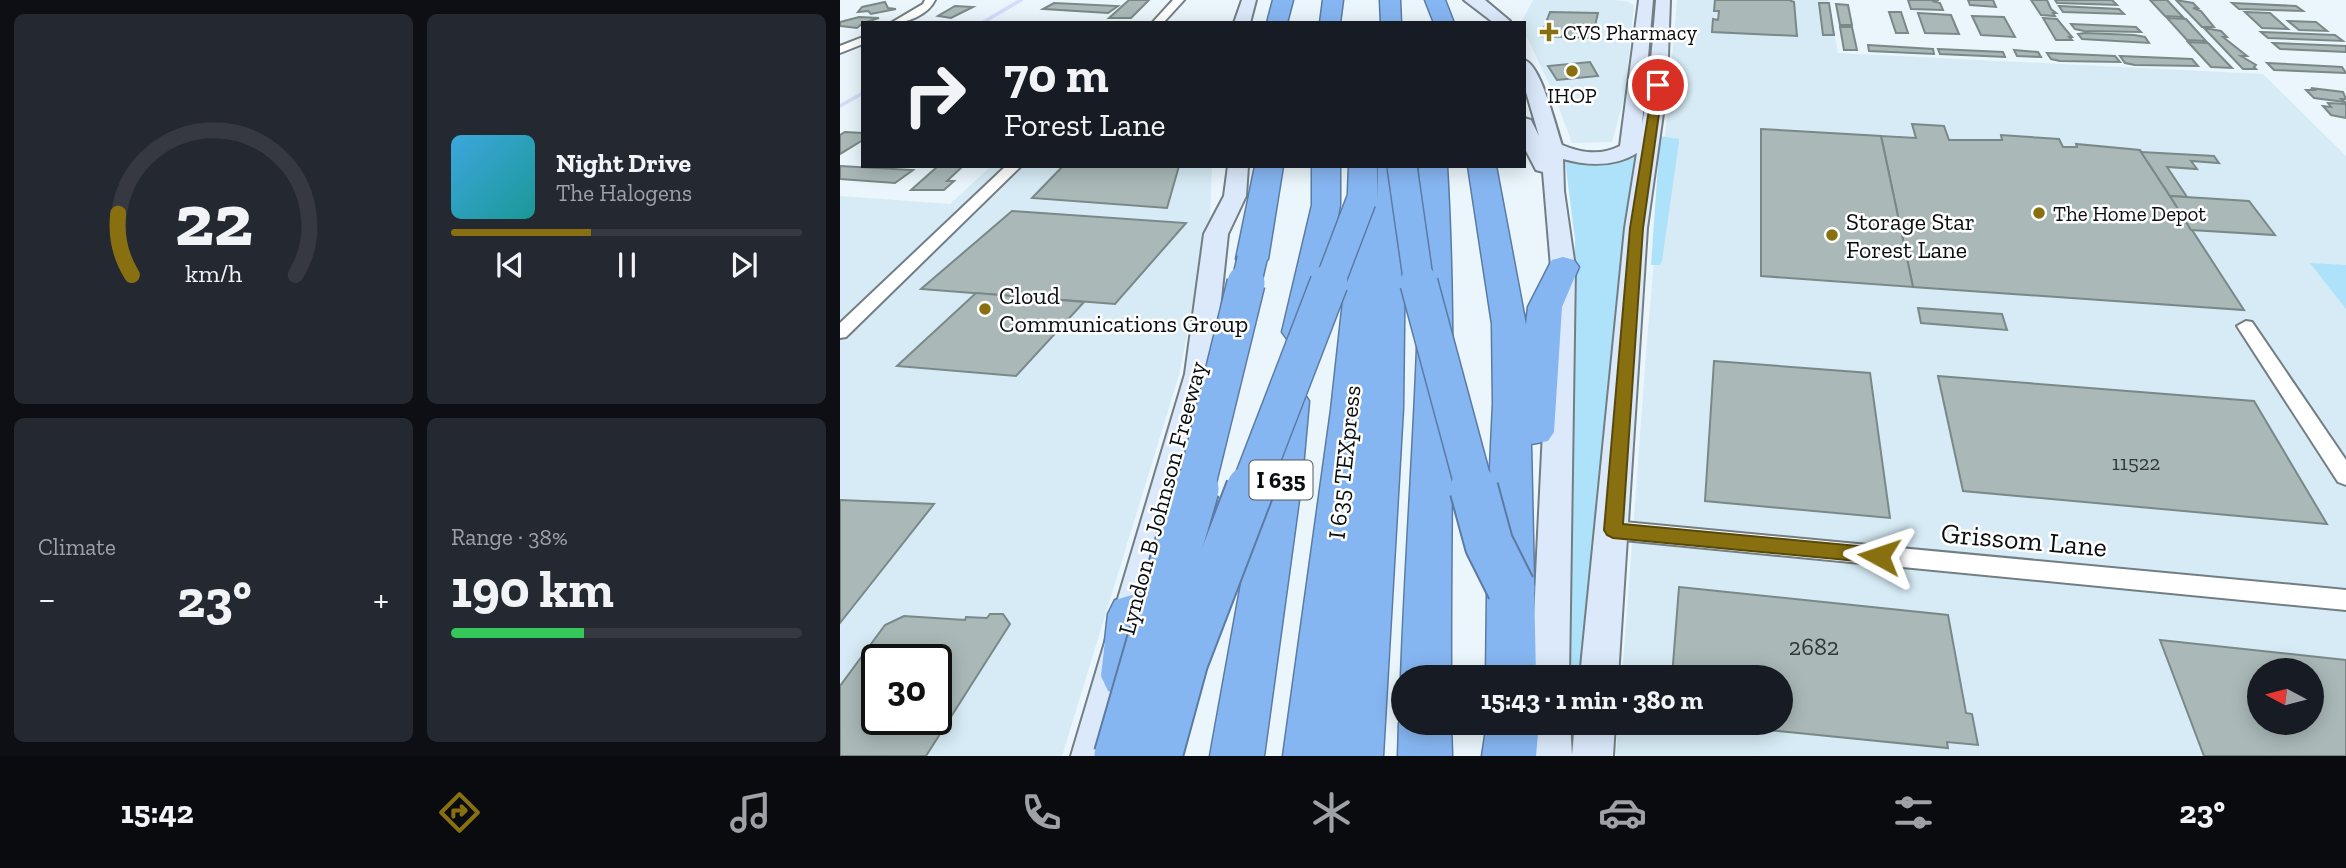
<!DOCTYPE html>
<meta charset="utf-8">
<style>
body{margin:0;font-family:"Zilla Slab",serif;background:#242831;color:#f1f3f6;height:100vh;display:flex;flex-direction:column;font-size:26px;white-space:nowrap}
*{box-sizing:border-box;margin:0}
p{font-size:23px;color:#9ea1a6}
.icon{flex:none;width:38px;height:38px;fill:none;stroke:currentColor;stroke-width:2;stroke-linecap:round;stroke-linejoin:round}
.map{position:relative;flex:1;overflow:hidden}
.details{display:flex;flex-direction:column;gap:14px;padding:14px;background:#0d0f14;width:840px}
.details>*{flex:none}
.banner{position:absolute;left:21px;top:21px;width:665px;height:147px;border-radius:0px;box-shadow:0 4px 18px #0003;background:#171b24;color:#f1f3f6;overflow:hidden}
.needle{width:46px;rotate:277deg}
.buttons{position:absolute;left:1407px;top:658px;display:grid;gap:14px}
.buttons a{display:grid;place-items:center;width:77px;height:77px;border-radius:50%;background:#171b24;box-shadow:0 4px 18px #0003;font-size:35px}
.speed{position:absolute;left:21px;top:644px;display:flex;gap:14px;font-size:35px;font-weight:700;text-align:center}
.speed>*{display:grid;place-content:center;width:91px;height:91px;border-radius:50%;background:#171b24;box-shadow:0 4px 18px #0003;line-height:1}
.speed .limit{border:4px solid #111;border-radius:10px;background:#fff;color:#111}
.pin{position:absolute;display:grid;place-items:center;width:60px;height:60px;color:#fff;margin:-30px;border:4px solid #fff;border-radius:50%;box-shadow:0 2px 7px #0007}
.me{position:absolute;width:77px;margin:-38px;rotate:275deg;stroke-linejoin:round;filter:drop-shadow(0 0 5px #0008)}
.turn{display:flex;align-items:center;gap:24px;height:147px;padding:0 28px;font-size:32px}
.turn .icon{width:91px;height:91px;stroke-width:2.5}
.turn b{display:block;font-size:49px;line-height:60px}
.big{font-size:52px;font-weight:700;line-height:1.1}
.details .card{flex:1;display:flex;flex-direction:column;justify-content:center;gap:10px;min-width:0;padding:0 24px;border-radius:10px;background:#242831}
.details .dial{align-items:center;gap:0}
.dial svg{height:182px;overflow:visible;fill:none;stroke:#363941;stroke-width:7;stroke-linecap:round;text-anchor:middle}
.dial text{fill:#f1f3f6;stroke:none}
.song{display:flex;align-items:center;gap:21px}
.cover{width:84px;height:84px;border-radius:10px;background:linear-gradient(135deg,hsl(200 70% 55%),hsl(180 70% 35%))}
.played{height:7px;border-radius:4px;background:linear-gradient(90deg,#887010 40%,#363941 40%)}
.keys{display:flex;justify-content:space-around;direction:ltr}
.heat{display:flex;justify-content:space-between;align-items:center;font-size:38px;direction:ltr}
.charge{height:10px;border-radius:5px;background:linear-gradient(90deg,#34c759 38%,#363941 0)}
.details .tiles{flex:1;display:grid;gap:14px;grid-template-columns:repeat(2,1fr)}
.trip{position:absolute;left:551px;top:665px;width:402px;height:70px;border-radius:35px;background:#171b24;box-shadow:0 4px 18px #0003;font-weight:700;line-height:70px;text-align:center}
.tabs{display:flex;height:112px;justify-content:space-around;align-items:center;background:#090b0e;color:#9ea1a6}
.tabs .icon{width:49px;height:49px}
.tabs .selected{color:#887010}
.tabs b{font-size:32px;color:#f1f3f6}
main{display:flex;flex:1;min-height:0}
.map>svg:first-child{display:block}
</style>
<main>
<section class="details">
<div class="tiles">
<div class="card dial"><svg viewBox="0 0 100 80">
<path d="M14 69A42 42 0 1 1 86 69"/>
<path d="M14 69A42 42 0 0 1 8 42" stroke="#887010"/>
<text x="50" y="56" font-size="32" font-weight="700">22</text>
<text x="50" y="72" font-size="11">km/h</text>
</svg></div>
<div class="card">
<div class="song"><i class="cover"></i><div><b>Night Drive</b><p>The Halogens</p></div></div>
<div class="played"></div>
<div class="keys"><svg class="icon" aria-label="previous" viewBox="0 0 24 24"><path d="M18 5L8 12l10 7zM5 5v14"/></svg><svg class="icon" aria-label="pause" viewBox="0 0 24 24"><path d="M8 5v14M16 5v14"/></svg><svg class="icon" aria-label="next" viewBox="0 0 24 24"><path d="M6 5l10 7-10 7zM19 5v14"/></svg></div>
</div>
<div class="card"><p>Climate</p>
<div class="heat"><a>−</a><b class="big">23°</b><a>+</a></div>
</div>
<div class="card"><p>Range · 38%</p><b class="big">190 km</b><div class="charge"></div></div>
</div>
</section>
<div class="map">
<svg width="1506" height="756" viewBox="0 0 1506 756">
<rect width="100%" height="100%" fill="#eaf6fc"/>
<g fill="#d6ebf5" fill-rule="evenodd">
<path d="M 693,0 L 771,0 L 786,1 L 794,5 L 785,95 L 772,142 L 732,143 L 713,92 L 685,33 L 683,19 Z"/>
<path d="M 837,0 L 988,0 L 998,53 L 1423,74 L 1506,156 L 1506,756 L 776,756 L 778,723 L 942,723 L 942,677 L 782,677 L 808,329 ZM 1419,670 L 1472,670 L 1472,723 L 1419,723 Z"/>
<path d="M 151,166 L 372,166 L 370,220 L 339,375 L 222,756 L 0,756 L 0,196 L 110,204 ZM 37,660 L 96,660 L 96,719 L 37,719 Z"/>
</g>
<g fill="#ade2fa">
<path d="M 820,136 L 839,139 L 839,142 L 822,261 L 820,265 L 811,265 Z"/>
<path d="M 794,154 L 797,157 L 749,677 L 729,677 L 735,240 L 725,160 Z"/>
<path d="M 1470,263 L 1506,265 L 1506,309 Z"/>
</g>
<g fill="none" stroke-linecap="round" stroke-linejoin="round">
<g stroke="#d7daf9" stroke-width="3.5">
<path d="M 142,23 L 181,0"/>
<path d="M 0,106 L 23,93"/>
</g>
</g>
<g fill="#aab8b8" stroke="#7a8888" stroke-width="2" fill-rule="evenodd">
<path d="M 289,0 L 309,0 L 291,18 L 269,18 Z"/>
<path d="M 875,0 L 949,0 L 954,2 L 957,36 L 872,32 L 873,19 L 878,20 L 879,11 L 874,11 Z"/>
<path d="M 1068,0 L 1099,0 L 1092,1 L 1100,3 L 1103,10 L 1071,9 Z"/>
<path d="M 1128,0 L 1153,0 L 1156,7 L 1130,5 Z"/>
<path d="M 1191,0 L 1207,0 L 1211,9 L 1216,13 L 1213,13 L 1215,16 L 1201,15 Z"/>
<path d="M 1215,0 L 1272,0 L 1277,5 L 1217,3 Z"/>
<path d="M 1310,0 L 1327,0 L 1343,17 L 1325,16 Z"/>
<path d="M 1336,0 L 1353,3 L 1358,8 L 1353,8 L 1361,11 L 1374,27 L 1362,27 Z"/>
<path d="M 45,2 L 48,8 L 56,9 L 31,14 L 28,11 L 18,12 L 22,7 Z"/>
<path d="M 214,3 L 278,6 L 268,13 L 203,9 Z"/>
<path d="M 979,3 L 989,3 L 994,35 L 983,35 Z"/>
<path d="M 1392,3 L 1456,6 L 1463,11 L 1399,9 Z"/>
<path d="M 996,4 L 1008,5 L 1012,25 L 1000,25 Z"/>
<path d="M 115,6 L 133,7 L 111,18 L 98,16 Z"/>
<path d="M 1219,6 L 1279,9 L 1284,14 L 1223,12 Z"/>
<path d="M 710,12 L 758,13 L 752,38 L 701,36 Z"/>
<path d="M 1049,12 L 1061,12 L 1068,33 L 1056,33 Z"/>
<path d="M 1405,12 L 1430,13 L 1448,29 L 1422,28 Z"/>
<path d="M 1078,13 L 1111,15 L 1119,34 L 1085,33 Z"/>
<path d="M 1132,16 L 1164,17 L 1175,37 L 1141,35 Z"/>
<path d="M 19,17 L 39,18 L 23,23 L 17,28 L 0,26 L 0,22 Z"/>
<path d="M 1203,18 L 1217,19 L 1232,37 L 1229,37 L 1232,40 L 1216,40 Z"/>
<path d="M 1327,18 L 1346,19 L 1366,41 L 1347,40 Z"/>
<path d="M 1448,21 L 1476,22 L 1487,31 L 1459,30 Z"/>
<path d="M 1231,24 L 1296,27 L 1301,32 L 1244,31 L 1235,29 Z"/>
<path d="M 1000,27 L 1012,27 L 1017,50 L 1004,50 Z"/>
<path d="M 1364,28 L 1381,31 L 1387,37 L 1383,37 L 1407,56 L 1401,56 L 1416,65 L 1414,67 L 1416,69 L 1403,69 Z"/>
<path d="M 1421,32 L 1495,35 L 1503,41 L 1428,38 Z"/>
<path d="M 1245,33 L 1294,35 L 1305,37 L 1309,43 L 1242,39 L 1238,34 Z"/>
<path d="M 1348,42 L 1368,43 L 1392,68 L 1371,67 Z"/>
<path d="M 1433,43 L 1506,46 L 1506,52 L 1440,49 Z"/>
<path d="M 1028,45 L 1093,49 L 1094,54 L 1029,51 Z"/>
<path d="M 1098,49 L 1163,52 L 1165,57 L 1100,54 Z"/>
<path d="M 1174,50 L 1198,52 L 1201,57 L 1177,56 Z"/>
<path d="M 1207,53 L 1275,56 L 1280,62 L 1220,61 L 1211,59 Z"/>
<path d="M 1280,56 L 1352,59 L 1358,66 L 1295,65 L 1285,63 Z"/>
<path d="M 750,62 L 758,76 L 717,80 L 708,66 Z"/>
<path d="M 1427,63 L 1502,67 L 1506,73 L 1434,70 Z"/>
<path d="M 1471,88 L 1503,92 L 1506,99 L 1501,99 L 1505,102 L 1474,98 L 1466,90 L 1474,90 Z"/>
<path d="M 1488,103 L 1506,104 L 1506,118 L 1491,115 L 1483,106 L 1491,107 Z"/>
<path d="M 1072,124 L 1104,126 L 1109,140 L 1162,140 L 1161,135 L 1219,139 L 1223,147 L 1237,147 L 1236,144 L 1300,150 L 1404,310 L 1073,287 L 1041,136 L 1076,138 Z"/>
<path d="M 921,129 L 1041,136 L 1073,287 L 921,276 Z"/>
<path d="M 5,132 L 23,133 L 23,140 L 0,154 L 0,135 Z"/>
<path d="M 1301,152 L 1374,156 L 1379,163 L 1351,161 L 1357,169 L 1327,167 L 1347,197 L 1330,196 Z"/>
<path d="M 0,166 L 73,170 L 55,183 L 0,179 Z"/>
<path d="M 98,166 L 123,166 L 107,181 L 114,181 L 104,190 L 71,190 Z"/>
<path d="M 223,166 L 339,166 L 327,208 L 192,198 Z"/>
<path d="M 1330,196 L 1409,201 L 1435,235 L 1351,230 Z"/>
<path d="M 172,211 L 346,223 L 275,304 L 81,289 Z"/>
<path d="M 136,293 L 244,302 L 176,376 L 57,366 Z"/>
<path d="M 1078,308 L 1162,314 L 1167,330 L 1081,323 Z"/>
<path d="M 874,361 L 1030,373 L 1050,518 L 865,501 Z"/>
<path d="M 1098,376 L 1414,401 L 1487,524 L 1123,491 Z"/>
<path d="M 0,500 L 94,504 L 0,623 Z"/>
<path d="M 839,587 L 1108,615 L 1126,713 L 1132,714 L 1138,745 L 1107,742 L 1108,748 L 859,723 L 942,723 L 942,677 L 832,677 Z"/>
<path d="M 150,614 L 163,614 L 170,624 L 86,756 L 0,756 L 0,686 L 45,625 L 64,616 L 125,620 L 126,617 L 147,618 ZM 37,660 L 96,660 L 96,719 L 37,719 Z"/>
<path d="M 1320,640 L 1506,660 L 1506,756 L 1364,756 ZM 1419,670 L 1472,670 L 1472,723 L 1419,723 Z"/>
</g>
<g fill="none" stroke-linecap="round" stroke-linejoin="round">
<g stroke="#737e83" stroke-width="4">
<g id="minor">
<path d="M 85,0 L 95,0 C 88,15 67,23 51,23 L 83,4 Z"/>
<path d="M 333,0 L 344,0 L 323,23 L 312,23 Z"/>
<path d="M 23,37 L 23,44 L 0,53 L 0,46 Z"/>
<path d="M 166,166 L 181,166 L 6,337 L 0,338 L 0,323 Z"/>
<path d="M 1406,321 L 1412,322 L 1506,460 L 1506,485 L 1498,482 L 1397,326 Z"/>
<path d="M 773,521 L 1506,590 L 1506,610 L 773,539 L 765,536 L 762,530 L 765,524 Z"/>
</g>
</g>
<g stroke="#737e83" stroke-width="4">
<g id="secondary">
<path d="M 402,0 L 416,0 L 410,23 L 394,23 Z"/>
<path d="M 624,0 L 645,0 L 670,21 L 654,23 Z"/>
<path d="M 799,0 L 813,0 L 802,125 L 809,85 L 816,0 L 830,0 L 827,85 L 807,228 L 778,677 L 740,677 L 785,228 L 797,153 C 774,167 749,166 723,159 L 724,191 L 735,267 L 729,677 L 691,677 L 711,267 L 703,172 L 696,170 L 684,147 L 684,118 L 691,120 L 699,136 L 684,85 L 684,60 C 701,64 716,128 722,145 C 741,153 761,156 780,146 Z"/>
<path d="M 388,166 L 408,166 L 406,196 L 388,234 L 373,374 L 273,756 L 231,756 L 345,374 L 364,234 L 384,196 Z"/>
<path d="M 690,723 L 730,723 L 732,755 L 735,723 L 775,723 L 773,756 L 690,756 Z"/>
</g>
</g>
<g stroke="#5b7ba3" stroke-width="3">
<g id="motorway">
<path d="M 433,0 L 453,0 L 447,23 L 427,23 Z"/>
<path d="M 483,0 L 503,0 L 500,23 L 480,23 Z"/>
<path d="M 540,0 L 560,0 L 561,23 L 541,23 Z"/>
<path d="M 585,0 L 605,0 L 614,23 L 594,23 Z"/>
<path d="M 415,166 L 443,166 L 428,259 L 423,266 L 412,268 L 401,266 L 396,259 Z"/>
<path d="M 472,166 L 500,166 L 500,205 L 476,332 L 471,339 L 459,342 L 447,339 L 442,332 L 472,205 Z"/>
<path d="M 509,166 L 537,166 L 537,201 L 538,166 L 566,166 L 563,408 L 543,756 L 443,756 L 491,410 L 504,292 Z"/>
<path d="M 579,166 L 607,166 C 617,336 610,507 611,677 L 564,677 L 564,683 L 561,677 C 567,507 583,337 579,166 Z"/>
<path d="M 628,166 L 656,166 L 686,325 L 688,307 L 712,260 L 723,257 L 734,260 L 739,267 L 722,307 L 714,432 L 708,441 L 691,444 L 696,677 L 646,677 L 648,509 L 653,404 L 652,324 Z"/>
<path d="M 450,389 L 463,392 L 469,401 L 462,478 L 424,756 L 370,756 L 420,478 L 431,401 L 437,392 Z"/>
<path d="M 292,595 L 309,600 C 321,625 316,667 304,691 L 286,698 L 268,691 L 261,676 L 268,614 L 275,600 Z"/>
<path d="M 564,713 L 564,723 L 611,723 L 612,756 L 558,756 L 559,723 Z"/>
<path d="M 647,723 L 699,723 L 696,756 L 642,756 Z"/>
</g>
</g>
<use href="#minor" fill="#fff" fill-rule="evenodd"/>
<use href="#secondary" fill="#dbe9fb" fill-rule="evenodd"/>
<use href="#motorway" fill="#86b6f2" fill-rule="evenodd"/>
<g stroke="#5b7ba3" stroke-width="32" stroke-linecap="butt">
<g id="motorway-bridge-far2">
<path d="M 562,166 L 579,285"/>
<path d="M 406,285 L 412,259"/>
<path d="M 489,285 L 521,201"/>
</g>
</g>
<g stroke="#5b7ba3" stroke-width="40" stroke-linecap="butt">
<g id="motorway-bridge-far1">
<path d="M 579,283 L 635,491"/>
<path d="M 355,491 L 406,283"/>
<path d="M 409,491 L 489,283"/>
</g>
</g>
<g stroke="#5b7ba3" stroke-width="51" stroke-linecap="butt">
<g id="motorway-bridge">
<path d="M 634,489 L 649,544 L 671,588"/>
<path d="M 278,756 L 355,489"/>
<path d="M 318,756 L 344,661 L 410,489"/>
</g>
</g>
<use href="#motorway-bridge-far2" stroke="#86b6f2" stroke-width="29"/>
<use href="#motorway-bridge-far1" stroke="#86b6f2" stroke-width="37"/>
<use href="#motorway-bridge" stroke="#86b6f2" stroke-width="47"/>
</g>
<path fill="#887010" stroke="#58490a" stroke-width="2" d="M 818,82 L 823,85 L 803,228 L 783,524 L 1039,548 L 1045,550 L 1048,556 L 1045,561 L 1039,563 L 773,538 L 767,535 L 764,530 L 790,228 L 813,85 Z"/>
<g fill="#887010" stroke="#fff" stroke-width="2.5">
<path d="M705.5 21.5h7v7h7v7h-7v7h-7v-7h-7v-7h7z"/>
<circle cx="732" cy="71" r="7"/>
<circle cx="1199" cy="213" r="7"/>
<circle cx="992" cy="235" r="7"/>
<circle cx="145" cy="309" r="7"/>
</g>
<g text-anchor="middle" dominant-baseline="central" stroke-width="5" stroke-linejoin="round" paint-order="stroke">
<g font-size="21" fill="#0a0e10" stroke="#fff" text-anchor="start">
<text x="723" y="32">CVS Pharmacy</text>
<text x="732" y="95" text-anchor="middle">IHOP</text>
<text x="1213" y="213">The Home Depot</text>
</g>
<g font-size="21" fill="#32383a">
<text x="1296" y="462">11522</text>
</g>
<rect fill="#fff" stroke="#545658" stroke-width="2" x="409.5" y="460.5" width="63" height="39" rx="5"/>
<g font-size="23" font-weight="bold" fill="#0a0e10">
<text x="441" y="480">I 635</text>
</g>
<g font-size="24" fill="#0a0e10" stroke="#fff" text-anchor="start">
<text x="1006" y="221">Storage Star<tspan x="1006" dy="28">Forest Lane</tspan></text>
<text x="159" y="295">Cloud<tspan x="159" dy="28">Communications Group</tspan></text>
</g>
<g font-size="24" fill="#0a0e10" stroke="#fff">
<text transform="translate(504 462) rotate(-84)">I 635 TEXpress</text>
<text transform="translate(322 498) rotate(-75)">Lyndon B Johnson Freeway</text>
</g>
<g font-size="24" fill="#32383a">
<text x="974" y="646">2682</text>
</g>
<g font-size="28" fill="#0a0e10" stroke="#fff">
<text transform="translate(1184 540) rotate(5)">Grissom Lane</text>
</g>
</g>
</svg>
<div class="buttons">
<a><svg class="needle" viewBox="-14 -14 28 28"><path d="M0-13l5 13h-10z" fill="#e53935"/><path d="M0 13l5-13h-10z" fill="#9ea1a6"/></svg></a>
</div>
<div class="speed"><div class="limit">30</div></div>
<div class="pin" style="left:818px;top:85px;background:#d93025"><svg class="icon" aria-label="arrive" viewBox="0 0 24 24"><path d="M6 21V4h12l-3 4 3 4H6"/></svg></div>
<svg class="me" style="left:1039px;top:556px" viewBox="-20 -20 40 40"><path d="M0-17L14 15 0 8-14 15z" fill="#887010" stroke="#fff" stroke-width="4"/></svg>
<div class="trip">15:43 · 1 min · 380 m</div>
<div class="banner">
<div class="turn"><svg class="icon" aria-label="right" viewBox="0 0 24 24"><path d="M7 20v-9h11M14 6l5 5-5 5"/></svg><div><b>70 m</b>Forest Lane</div></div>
</div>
</div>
</main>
<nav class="tabs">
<b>15:42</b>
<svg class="icon selected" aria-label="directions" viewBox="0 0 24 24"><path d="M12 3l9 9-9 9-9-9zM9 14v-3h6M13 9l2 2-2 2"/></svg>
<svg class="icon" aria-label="music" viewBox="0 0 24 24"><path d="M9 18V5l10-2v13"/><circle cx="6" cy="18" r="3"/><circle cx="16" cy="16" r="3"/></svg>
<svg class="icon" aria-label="phone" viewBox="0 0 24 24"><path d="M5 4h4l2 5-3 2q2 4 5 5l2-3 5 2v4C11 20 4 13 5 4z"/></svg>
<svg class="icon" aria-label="climate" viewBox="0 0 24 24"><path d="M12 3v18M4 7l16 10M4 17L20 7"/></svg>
<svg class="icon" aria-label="car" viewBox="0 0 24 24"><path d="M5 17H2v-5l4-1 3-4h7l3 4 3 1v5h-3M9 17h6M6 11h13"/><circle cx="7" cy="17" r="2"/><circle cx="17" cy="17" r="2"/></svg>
<svg class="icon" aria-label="filters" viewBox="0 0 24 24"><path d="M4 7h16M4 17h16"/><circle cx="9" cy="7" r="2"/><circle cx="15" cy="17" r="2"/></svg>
<b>23°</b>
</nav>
